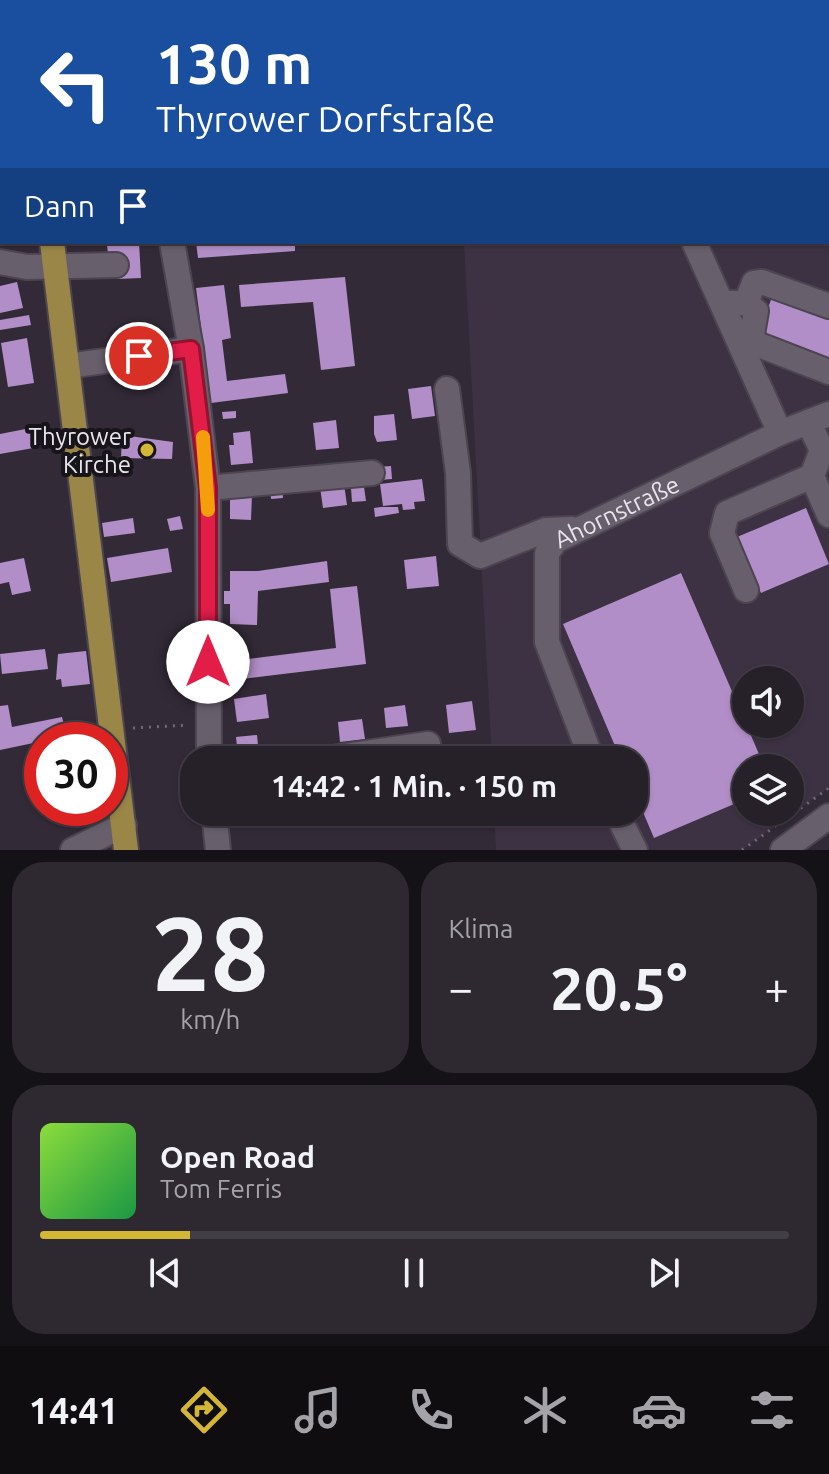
<!DOCTYPE html>
<html lang="de">
<meta charset="utf-8">
<style>
body{margin:0;font-family:Ubuntu,sans-serif;background:#2e2831;color:#f1f3f6;height:100vh;display:flex;flex-direction:column;font-size:30px;white-space:nowrap}
*{box-sizing:border-box;margin:0}
p{font-size:26px;color:#a4a3a8}
.icon{flex:none;width:44px;height:44px;fill:none;stroke:currentColor;stroke-width:2;stroke-linecap:round;stroke-linejoin:round}
.map{position:relative;height:850px;overflow:hidden}
.sheet{display:flex;flex-direction:column;gap:12px;padding:12px;background:#151217;flex:1}
.sheet>*{flex:none}
.guide{position:absolute;left:0px;top:0px;width:830px;height:244px;box-shadow:0 2px 6px #0004,0 0 0 2px #423e46;background:#1a4fa0;color:#fff;overflow:hidden}
.fabs{position:absolute;left:732px;top:666px;display:grid;gap:16px}
.fabs a{display:grid;place-items:center;width:72px;height:72px;border-radius:50%;background:#262029;box-shadow:0 2px 6px #0004,0 0 0 2px #423e46;font-size:40px}
.speed{position:absolute;left:24px;top:722px;display:flex;gap:16px;font-size:40px;font-weight:700;text-align:center}
.speed>*{display:grid;place-content:center;width:104px;height:104px;border-radius:50%;background:#262029;box-shadow:0 2px 6px #0004,0 0 0 2px #423e46;line-height:1}
.speed .limit{border:12px solid #d22;background:#fff;color:#111}
.pin{position:absolute;display:grid;place-items:center;width:68px;height:68px;color:#fff;margin:-34px;border:4px solid #fff;border-radius:50%;box-shadow:0 2px 8px #0007}
.me{position:absolute;width:88px;margin:-44px;rotate:0deg;stroke-linejoin:round;filter:drop-shadow(0 0 6px #0008)}
.turn{display:flex;align-items:center;gap:28px;height:168px;padding:0 24px;font-size:36px}
.turn .icon{width:104px;height:104px;stroke-width:2.5}
.turn b{display:block;font-size:56px;line-height:68px}
.then{display:flex;align-items:center;height:76px;padding:0 24px;background:#0003;gap:16px;font-size:30px}
.big{font-size:60px;font-weight:700;line-height:1.1}
.sheet .widget{flex:1;display:flex;flex-direction:column;justify-content:center;gap:12px;min-width:0;padding:0 28px;border-radius:32px;background:#2e2831}
.sheet .dial{align-items:center;gap:0}
.dial b{font-size:104px;line-height:1}
.song{display:flex;align-items:center;gap:24px}
.cover{width:96px;height:96px;border-radius:12px;background:linear-gradient(135deg,hsl(90 70% 55%),hsl(140 70% 35%))}
.played{height:8px;border-radius:4px;background:linear-gradient(90deg,#d4b635 20%,#423e46 20%)}
.keys{display:flex;justify-content:space-around;direction:ltr}
.heat{display:flex;justify-content:space-between;align-items:center;font-size:44px;direction:ltr}
.sheet .tiles{flex:1;display:grid;gap:12px;grid-template-columns:1fr 1fr}
.widget:last-child{grid-column:span 2}
.trip{position:absolute;left:180px;top:746px;width:468px;height:80px;border-radius:32px;background:#262029;box-shadow:0 2px 6px #0004,0 0 0 2px #423e46;font-weight:700;line-height:80px;text-align:center}
.dock{display:flex;height:128px;justify-content:space-around;align-items:center;background:#0f0d10;color:#a4a3a8}
.dock .icon{width:56px;height:56px}
.dock .active{color:#d4b635}
.dock b{font-size:36px;color:#f1f3f6}
.map>svg:first-child{display:block}
</style>
<div class="map">
<svg width="829" height="850" viewBox="0 0 829 850">
<rect width="100%" height="100%" fill="#322a37"/>
<path fill="#3d3244" fill-rule="evenodd" d="M 522,0 L 829,0 L 829,788 L 742,850 L 496,850 L 494,812 L 634,812 L 634,760 L 492,760 L 464,242 L 828,242 L 828,2 L 516,2 ZM 746,680 L 790,680 L 790,724 L 746,724 ZM 746,768 L 790,768 L 790,812 L 746,812 Z"/>
<g fill="#b18ec7">
<path d="M 114,242 L 139,242 L 141,278 L 117,279 L 115,254 L 108,254 L 107,245 Z"/>
<path d="M 196,242 L 295,242 L 295,251 L 198,258 Z"/>
<path d="M 345,277 L 355,366 L 321,370 L 313,302 L 241,307 L 239,285 Z"/>
<path d="M 17,282 L 23,308 L 0,313 L 0,286 Z"/>
<path d="M 224,285 L 231,338 L 222,340 L 227,381 L 285,374 L 288,393 L 211,403 L 196,288 Z"/>
<path d="M 774,292 L 829,313 L 829,370 L 755,342 Z"/>
<path d="M 29,315 L 31,325 L 0,330 L 0,320 Z"/>
<path d="M 27,338 L 34,383 L 8,387 L 1,343 Z"/>
<path d="M 431,386 L 435,416 L 412,419 L 408,389 Z"/>
<path d="M 236,411 L 236,418 L 223,419 L 222,412 Z"/>
<path d="M 394,414 L 397,440 L 377,442 L 374,434 L 374,416 Z"/>
<path d="M 336,420 L 339,448 L 316,450 L 313,423 Z"/>
<path d="M 46,425 L 50,445 L 0,454 L 0,434 Z"/>
<path d="M 250,431 L 253,463 L 231,465 L 229,445 L 234,445 L 233,433 Z"/>
<path d="M 122,435 L 173,442 L 172,459 L 121,458 Z"/>
<path d="M 391,466 L 392,479 L 379,480 L 378,467 Z"/>
<path d="M 422,479 L 425,501 L 414,502 L 415,509 L 403,510 L 402,504 L 383,506 L 380,484 Z"/>
<path d="M 344,484 L 347,505 L 323,508 L 320,487 Z"/>
<path d="M 270,487 L 282,487 L 283,498 L 271,499 Z"/>
<path d="M 364,487 L 366,501 L 352,502 L 351,488 Z"/>
<path d="M 230,495 L 252,495 L 251,520 L 230,519 Z"/>
<path d="M 381,507 L 398,507 L 399,513 L 375,517 L 374,508 Z"/>
<path d="M 806,508 L 829,564 L 761,593 L 737,537 Z"/>
<path d="M 180,516 L 183,529 L 170,531 L 167,519 Z"/>
<path d="M 133,518 L 135,533 L 104,537 L 102,523 Z"/>
<path d="M 168,548 L 172,572 L 111,582 L 107,558 Z"/>
<path d="M 436,556 L 439,586 L 407,589 L 404,560 Z"/>
<path d="M 24,558 L 31,591 L 12,595 L 9,582 L 0,584 L 0,563 Z"/>
<path d="M 327,561 L 329,582 L 258,591 L 257,625 L 230,624 L 230,604 L 224,604 L 224,591 L 230,591 L 230,571 L 258,571 Z"/>
<path d="M 681,573 L 765,768 L 746,768 L 746,799 L 654,838 L 634,791 L 634,760 L 621,760 L 563,624 Z"/>
<path d="M 357,586 L 366,664 L 226,681 L 224,662 L 336,648 L 330,589 Z"/>
<path d="M 45,649 L 48,669 L 2,674 L 0,654 Z"/>
<path d="M 86,651 L 90,684 L 62,687 L 61,679 L 56,680 L 58,654 Z"/>
<path d="M 266,694 L 269,718 L 237,722 L 234,699 Z"/>
<path d="M 472,701 L 476,730 L 449,733 L 446,705 Z"/>
<path d="M 8,705 L 12,727 L 62,717 L 67,736 L 0,750 L 0,706 Z"/>
<path d="M 405,705 L 408,726 L 386,728 L 384,708 Z"/>
<path d="M 362,719 L 365,739 L 340,742 L 338,722 Z"/>
<path d="M 257,735 L 259,755 L 238,757 L 236,737 Z"/>
<path d="M 477,749 L 479,760 L 457,760 L 456,751 Z"/>
<path d="M 230,812 L 270,812 L 271,821 L 231,825 Z"/>
</g>
<g fill="none" stroke-linecap="round" stroke-linejoin="round">
<g stroke="#4c4550" stroke-width="28">
<g id="minor">
<path d="M 136,0 L 136,2"/>
<path d="M 172,242 L 191,349 L 208,488 L 209,760"/>
<path d="M 694,242 L 780,433"/>
<path d="M 0,262 L 27,267 L 116,265"/>
<path d="M 722,303 L 746,303 L 756,311 L 751,340 L 754,343 L 829,372"/>
<path d="M 746,303 L 754,283 L 762,282 L 829,306"/>
<path d="M 68,366 L 191,349"/>
<path d="M 447,389 L 458,473 L 460,544 L 480,556 L 546,530 L 572,529"/>
<path d="M 808,422 L 822,450 L 812,476 L 829,515"/>
<path d="M 208,488 L 372,473"/>
<path d="M 746,590 L 722,533 L 727,513 L 812,476"/>
<path d="M 318,760 L 428,744"/>
<path id="s1" d="M 592,760 L 547,642 L 547,553 L 555,541 L 780,433 L 829,414"/>
<path d="M 214,812 L 218,850"/>
<path d="M 616,812 L 635,850"/>
<path d="M 73,850 L 124,825"/>
<path d="M 783,850 L 829,816"/>
</g>
</g>
<g stroke="#4c4550" stroke-width="28">
<g id="major">
<path d="M 26,0 L 26,2"/>
<path d="M 52,242 L 126,850"/>
</g>
</g>
<g stroke="#716a76" stroke-width="3" stroke-dasharray="2 6" stroke-linecap="butt">
<path d="M 133,728 L 189,725"/>
<path d="M 742,850 L 829,788"/>
</g>
<use href="#minor" stroke="#685f6d" stroke-width="24"/>
<use href="#major" stroke="#9a8647" stroke-width="24"/>
</g>
<g fill="none" stroke-linecap="round" stroke-linejoin="round">
<g stroke="#92132f" stroke-width="20">
<path id="route" d="M 139,356 L 191,349 L 208,488 L 208,662"/>
</g>
<use href="#route" stroke="#e11d48" stroke-width="14"/>
<path stroke="#f59e0b" stroke-width="14" d="M 203,437 L 208,510"/>
</g>
<circle fill="#d4b635" stroke="#18151a" stroke-width="3" cx="147" cy="450" r="8"/>
<g text-anchor="middle" dominant-baseline="central" stroke-width="8" stroke-linejoin="round" paint-order="stroke">
<g font-size="24" fill="#eae5ed" stroke="#18151a" text-anchor="end">
<text x="131" y="436">Thyrower<tspan x="131" dy="28">Kirche</tspan></text>
</g>
<g font-size="24" fill="#eae5ed" stroke="#18151a">
<text stroke="none"><textPath href="#s1" startOffset="298">Ahornstraße</textPath></text>
</g>
</g>
</svg>
<div class="fabs">
<a><svg class="icon" aria-label="sound" viewBox="0 0 24 24"><path d="M4 9h4l5-4v14l-5-4H4zM17 9q2 3 0 6"/></svg></a>
<a><svg class="icon" aria-label="layers" viewBox="0 0 24 24"><path d="M12 4l9 5-9 5-9-5zM3 14l9 5 9-5"/></svg></a>
</div>
<div class="speed"><div class="limit">30</div></div>
<div class="pin" style="left:139px;top:356px;background:#d93025"><svg class="icon" aria-label="arrive" viewBox="0 0 24 24"><path d="M6 21V4h12l-3 4 3 4H6"/></svg></div>
<svg class="me" style="left:208px;top:662px" viewBox="-20 -20 40 40"><circle r="19" fill="#fff"/><path d="M0-13L10 11 0 6-10 11z" fill="#e11d48"/></svg>
<div class="trip">14:42 · 1 Min. · 150 m</div>
<div class="guide">
<div class="turn"><svg class="icon" aria-label="left" viewBox="0 0 24 24"><path d="M17 20v-9H6M10 6l-5 5 5 5"/></svg><div><b>130 m</b>Thyrower Dorfstraße</div></div>
<div class="then">Dann<svg class="icon" aria-label="arrive" viewBox="0 0 24 24"><path d="M6 21V4h12l-3 4 3 4H6"/></svg></div>
</div>
</div>
<section class="sheet">
<div class="tiles">
<div class="widget dial"><b>28</b><p>km/h</p></div>
<div class="widget"><p>Klima</p>
<div class="heat"><a>−</a><b class="big">20.5°</b><a>+</a></div>
</div>
<div class="widget">
<div class="song"><i class="cover"></i><div><b>Open Road</b><p>Tom Ferris</p></div></div>
<div class="played"></div>
<div class="keys"><svg class="icon" aria-label="previous" viewBox="0 0 24 24"><path d="M18 5L8 12l10 7zM5 5v14"/></svg><svg class="icon" aria-label="pause" viewBox="0 0 24 24"><path d="M8 5v14M16 5v14"/></svg><svg class="icon" aria-label="next" viewBox="0 0 24 24"><path d="M6 5l10 7-10 7zM19 5v14"/></svg></div>
</div>
</div>
</section>
<nav class="dock">
<b>14:41</b>
<svg class="icon active" aria-label="directions" viewBox="0 0 24 24"><path d="M12 3l9 9-9 9-9-9zM9 14v-3h6M13 9l2 2-2 2"/></svg>
<svg class="icon" aria-label="music" viewBox="0 0 24 24"><path d="M9 18V5l10-2v13"/><circle cx="6" cy="18" r="3"/><circle cx="16" cy="16" r="3"/></svg>
<svg class="icon" aria-label="phone" viewBox="0 0 24 24"><path d="M5 4h4l2 5-3 2q2 4 5 5l2-3 5 2v4C11 20 4 13 5 4z"/></svg>
<svg class="icon" aria-label="climate" viewBox="0 0 24 24"><path d="M12 3v18M4 7l16 10M4 17L20 7"/></svg>
<svg class="icon" aria-label="car" viewBox="0 0 24 24"><path d="M5 17H2v-5l4-1 3-4h7l3 4 3 1v5h-3M9 17h6M6 11h13"/><circle cx="7" cy="17" r="2"/><circle cx="17" cy="17" r="2"/></svg>
<svg class="icon" aria-label="filters" viewBox="0 0 24 24"><path d="M4 7h16M4 17h16"/><circle cx="9" cy="7" r="2"/><circle cx="15" cy="17" r="2"/></svg>
</nav>
